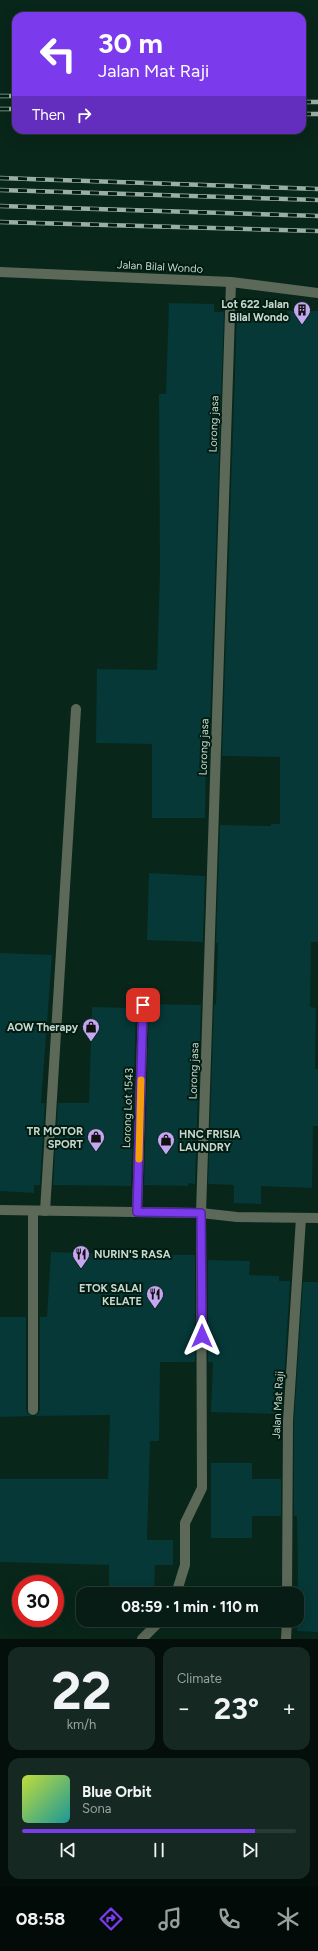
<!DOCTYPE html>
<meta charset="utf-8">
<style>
body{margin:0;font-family:Figtree,sans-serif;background:#152922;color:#f1f3f6;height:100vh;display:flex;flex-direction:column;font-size:15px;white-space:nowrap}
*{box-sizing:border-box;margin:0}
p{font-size:13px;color:#98a1a0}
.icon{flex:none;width:22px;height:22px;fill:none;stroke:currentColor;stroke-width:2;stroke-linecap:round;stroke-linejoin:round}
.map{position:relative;height:1639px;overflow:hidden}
.drawer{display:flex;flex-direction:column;gap:8px;padding:8px;background:#040f0b;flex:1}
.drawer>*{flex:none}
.top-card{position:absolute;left:12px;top:12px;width:294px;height:122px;border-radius:12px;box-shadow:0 4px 16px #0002,0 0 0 1px #283a34;background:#7c3aed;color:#fff;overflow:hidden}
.speed{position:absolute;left:12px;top:1575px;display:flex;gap:8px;font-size:20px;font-weight:700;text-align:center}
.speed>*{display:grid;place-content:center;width:52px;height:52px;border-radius:50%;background:#071c14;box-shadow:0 4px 16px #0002,0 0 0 1px #283a34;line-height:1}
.speed .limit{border:6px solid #d22;background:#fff;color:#111}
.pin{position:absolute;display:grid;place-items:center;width:34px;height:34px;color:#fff;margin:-17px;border-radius:8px;box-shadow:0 2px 6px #0006}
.me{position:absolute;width:44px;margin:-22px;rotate:0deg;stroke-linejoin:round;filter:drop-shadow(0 0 3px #0008)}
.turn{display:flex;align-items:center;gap:14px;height:84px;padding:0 20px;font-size:18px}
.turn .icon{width:52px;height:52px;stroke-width:2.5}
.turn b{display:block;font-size:28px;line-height:34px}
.then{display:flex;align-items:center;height:38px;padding:0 20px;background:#0003;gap:8px;font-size:15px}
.big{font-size:30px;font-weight:700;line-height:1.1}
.drawer .card{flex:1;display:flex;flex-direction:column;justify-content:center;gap:6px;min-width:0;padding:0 14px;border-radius:12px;background:#152922}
.drawer .dial{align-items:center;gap:0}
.dial b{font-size:52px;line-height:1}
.song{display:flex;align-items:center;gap:12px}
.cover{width:48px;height:48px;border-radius:6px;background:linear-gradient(135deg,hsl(70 70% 55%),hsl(180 70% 35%))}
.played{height:4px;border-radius:2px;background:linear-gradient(90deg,#7c3aed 85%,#283a34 85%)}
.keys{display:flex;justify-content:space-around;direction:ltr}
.heat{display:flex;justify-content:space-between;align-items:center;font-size:22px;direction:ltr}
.drawer .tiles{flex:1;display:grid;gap:8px;grid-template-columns:1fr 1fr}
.card:last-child{grid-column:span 2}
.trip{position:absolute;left:76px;top:1587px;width:228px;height:40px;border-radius:12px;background:#071c14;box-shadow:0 4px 16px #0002,0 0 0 1px #283a34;font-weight:700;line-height:40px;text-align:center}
.tab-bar{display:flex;height:64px;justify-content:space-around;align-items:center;background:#030b08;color:#98a1a0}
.tab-bar .icon{width:28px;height:28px}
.tab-bar .on{color:#7c3aed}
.tab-bar b{font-size:18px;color:#f1f3f6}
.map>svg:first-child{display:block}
</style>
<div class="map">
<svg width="318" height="1639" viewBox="0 0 318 1639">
<rect width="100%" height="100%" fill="#09261a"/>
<g fill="#053837">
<path d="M 169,303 L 214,304 L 214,312 L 224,312 L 209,756 L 206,756 L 205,818 L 152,818 L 152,744 L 96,743 L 97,669 L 157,670 L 160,574 L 159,394 L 166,394 Z"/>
<path d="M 287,311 L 318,311 L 318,942 L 311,942 L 310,1007 L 316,1008 L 315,1069 L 318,1069 L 318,1126 L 313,1126 L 312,1188 L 261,1186 L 261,1204 L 234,1203 L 234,1185 L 208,1184 L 214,1005 L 216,1004 L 218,943 L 216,943 L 220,825 L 271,826 L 271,824 L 280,824 L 280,757 L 222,756 L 237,312 L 287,313 Z"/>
<path d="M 149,873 L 205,876 L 203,942 L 147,940 Z"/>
<path d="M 0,953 L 52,955 L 41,1103 L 45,1103 L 40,1185 L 34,1185 L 34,1193 L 0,1191 Z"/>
<path d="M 149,1004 L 201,1005 L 195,1184 L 189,1183 L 188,1186 L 144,1185 Z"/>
<path d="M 92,1007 L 136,1008 L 131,1186 L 53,1185 L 58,1103 L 89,1103 Z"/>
<path d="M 51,1252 L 112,1254 L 112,1255 L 195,1255 L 195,1362 L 160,1362 L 159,1441 L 150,1441 L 147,1540 L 173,1540 L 173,1565 L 155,1565 L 154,1594 L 109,1594 L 109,1565 L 0,1562 L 0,1479 L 108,1479 L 110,1415 L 34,1416 L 38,1414 L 40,1410 L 40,1317 L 47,1317 Z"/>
<path d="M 208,1260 L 250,1261 L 249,1275 L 279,1276 L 279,1281 L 290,1281 L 282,1414 L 211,1412 L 213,1362 L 208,1362 Z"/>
<path d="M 303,1282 L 318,1282 L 318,1632 L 297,1631 L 298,1569 L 297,1516 L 294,1516 L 294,1421 Z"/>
<path d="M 0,1317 L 26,1317 L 26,1410 L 28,1414 L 32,1416 L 0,1417 Z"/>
<path d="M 211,1463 L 252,1463 L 252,1479 L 281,1479 L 281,1516 L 252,1516 L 252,1538 L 211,1538 Z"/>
</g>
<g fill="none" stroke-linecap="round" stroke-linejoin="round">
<g stroke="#5c6858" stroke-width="10">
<path d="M 0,272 L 231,282 L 318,293"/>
<path d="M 0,1210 L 201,1213 L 237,1217 L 318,1218"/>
<path d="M 33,1211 L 33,1410"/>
<path d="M 45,1211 L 76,709"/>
<path d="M 137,1212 L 143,1005"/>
<path d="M 176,1594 L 185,1565 L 185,1523 L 202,1488 L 201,1213 L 231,282"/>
<path d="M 287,1594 L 288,1421 L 301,1218"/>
<path d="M 142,1639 L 161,1620"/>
<path d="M 286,1639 L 287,1620"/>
</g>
<g stroke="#9baea5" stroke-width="4.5">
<g id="rail">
<path d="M 0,96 L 16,96"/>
<path d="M 302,102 L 318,102"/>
<path d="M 0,109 L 16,109"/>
<path d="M 302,114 L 318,114"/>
<path d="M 0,178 L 318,189"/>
<path d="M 0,190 L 318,200"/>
<path d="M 0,206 L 318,216"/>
<path d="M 0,222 L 318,231"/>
</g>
</g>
<use href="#rail" stroke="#011c11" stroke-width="3" stroke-dasharray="9" stroke-linecap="butt"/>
</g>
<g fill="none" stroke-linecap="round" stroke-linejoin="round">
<g stroke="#51269a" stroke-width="10">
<path id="route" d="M 143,1005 L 137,1212 L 201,1213 L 202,1336"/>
</g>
<use href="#route" stroke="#7c3aed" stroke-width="7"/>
<path stroke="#f59e0b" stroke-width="7" d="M 139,1159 L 141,1080"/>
</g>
<defs>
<g id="building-pin" transform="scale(0.9)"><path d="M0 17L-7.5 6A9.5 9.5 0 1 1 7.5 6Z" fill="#c5a7f1" stroke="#011c11"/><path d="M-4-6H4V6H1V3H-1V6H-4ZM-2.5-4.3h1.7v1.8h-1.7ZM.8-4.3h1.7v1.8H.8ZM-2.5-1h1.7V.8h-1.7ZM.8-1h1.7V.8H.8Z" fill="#111"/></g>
<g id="shop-pin" transform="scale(0.9)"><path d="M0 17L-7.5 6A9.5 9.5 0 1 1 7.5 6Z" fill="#c5a7f1" stroke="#011c11"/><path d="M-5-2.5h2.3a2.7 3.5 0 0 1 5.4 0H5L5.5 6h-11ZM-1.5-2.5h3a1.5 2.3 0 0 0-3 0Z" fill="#111"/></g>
<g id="restaurant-pin" transform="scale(0.9)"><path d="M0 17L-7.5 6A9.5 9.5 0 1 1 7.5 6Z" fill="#c5a7f1" stroke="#011c11"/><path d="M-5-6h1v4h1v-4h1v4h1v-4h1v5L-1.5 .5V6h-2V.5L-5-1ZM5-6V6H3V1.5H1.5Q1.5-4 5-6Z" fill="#111"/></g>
</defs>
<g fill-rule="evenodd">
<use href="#building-pin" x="302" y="310"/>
<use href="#shop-pin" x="91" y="1027"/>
<use href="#shop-pin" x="96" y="1137"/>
<use href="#shop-pin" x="166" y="1140"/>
<use href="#restaurant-pin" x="81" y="1254"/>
<use href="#restaurant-pin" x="155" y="1294"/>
</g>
<g text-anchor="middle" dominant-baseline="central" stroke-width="4" stroke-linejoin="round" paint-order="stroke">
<g font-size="11" fill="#c7d7cf" stroke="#011c11">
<text transform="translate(160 267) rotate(3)">Jalan Bilal Wondo</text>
<text transform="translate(214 424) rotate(-88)">Lorong jasa</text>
<text transform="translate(204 747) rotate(-88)">Lorong jasa</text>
<text transform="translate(194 1071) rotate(-88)">Lorong jasa</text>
<text transform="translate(128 1108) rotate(-88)">Lorong Lot 1543</text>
<text transform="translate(278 1405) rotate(-87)">Jalan Mat Raji</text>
</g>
<g font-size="11" font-weight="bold" fill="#c7d7cf" stroke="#011c11" text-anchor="end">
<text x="289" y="304">Lot 622 Jalan<tspan x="289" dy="13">Bilal Wondo</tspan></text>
<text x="78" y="1027">AOW Therapy</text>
<text x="83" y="1131">TR MOTOR<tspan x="83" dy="13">SPORT</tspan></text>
<text x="179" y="1134" text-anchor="start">HNC FRISIA<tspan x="179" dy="13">LAUNDRY</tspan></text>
<text x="94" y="1254" text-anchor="start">NURIN'S RASA</text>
<text x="142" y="1288">ETOK SALAI<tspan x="142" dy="13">KELATE</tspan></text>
</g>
</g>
</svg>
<div class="speed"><div class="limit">30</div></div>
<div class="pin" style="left:143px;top:1005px;background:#d93025"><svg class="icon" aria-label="arrive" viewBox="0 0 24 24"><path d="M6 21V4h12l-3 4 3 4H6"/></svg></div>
<svg class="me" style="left:202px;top:1336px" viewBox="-20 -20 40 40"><path d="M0-17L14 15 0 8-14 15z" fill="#7c3aed" stroke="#fff" stroke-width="4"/></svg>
<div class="trip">08:59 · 1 min · 110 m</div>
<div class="top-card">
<div class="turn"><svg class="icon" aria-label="left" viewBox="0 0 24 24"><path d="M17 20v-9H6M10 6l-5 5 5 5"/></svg><div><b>30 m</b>Jalan Mat Raji</div></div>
<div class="then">Then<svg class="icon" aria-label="right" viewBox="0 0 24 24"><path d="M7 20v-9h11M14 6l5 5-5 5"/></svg></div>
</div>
</div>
<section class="drawer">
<div class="tiles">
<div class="card dial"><b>22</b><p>km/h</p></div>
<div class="card"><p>Climate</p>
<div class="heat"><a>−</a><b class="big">23°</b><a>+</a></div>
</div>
<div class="card">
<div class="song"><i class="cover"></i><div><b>Blue Orbit</b><p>Sona</p></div></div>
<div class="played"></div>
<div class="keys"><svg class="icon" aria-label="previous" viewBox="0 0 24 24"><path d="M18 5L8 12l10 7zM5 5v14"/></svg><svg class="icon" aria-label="pause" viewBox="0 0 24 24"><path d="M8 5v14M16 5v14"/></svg><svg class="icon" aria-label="next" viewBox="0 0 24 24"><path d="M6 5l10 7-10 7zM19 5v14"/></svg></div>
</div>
</div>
</section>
<nav class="tab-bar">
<b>08:58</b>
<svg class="icon on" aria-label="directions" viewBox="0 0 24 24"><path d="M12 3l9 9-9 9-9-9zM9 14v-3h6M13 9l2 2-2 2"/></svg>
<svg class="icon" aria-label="music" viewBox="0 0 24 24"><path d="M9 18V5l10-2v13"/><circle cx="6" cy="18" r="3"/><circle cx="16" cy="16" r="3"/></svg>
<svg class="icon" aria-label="phone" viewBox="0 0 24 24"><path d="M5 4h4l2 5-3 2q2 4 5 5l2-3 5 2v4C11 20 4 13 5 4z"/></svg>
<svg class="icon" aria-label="climate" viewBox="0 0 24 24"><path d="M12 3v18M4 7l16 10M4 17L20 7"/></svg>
</nav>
